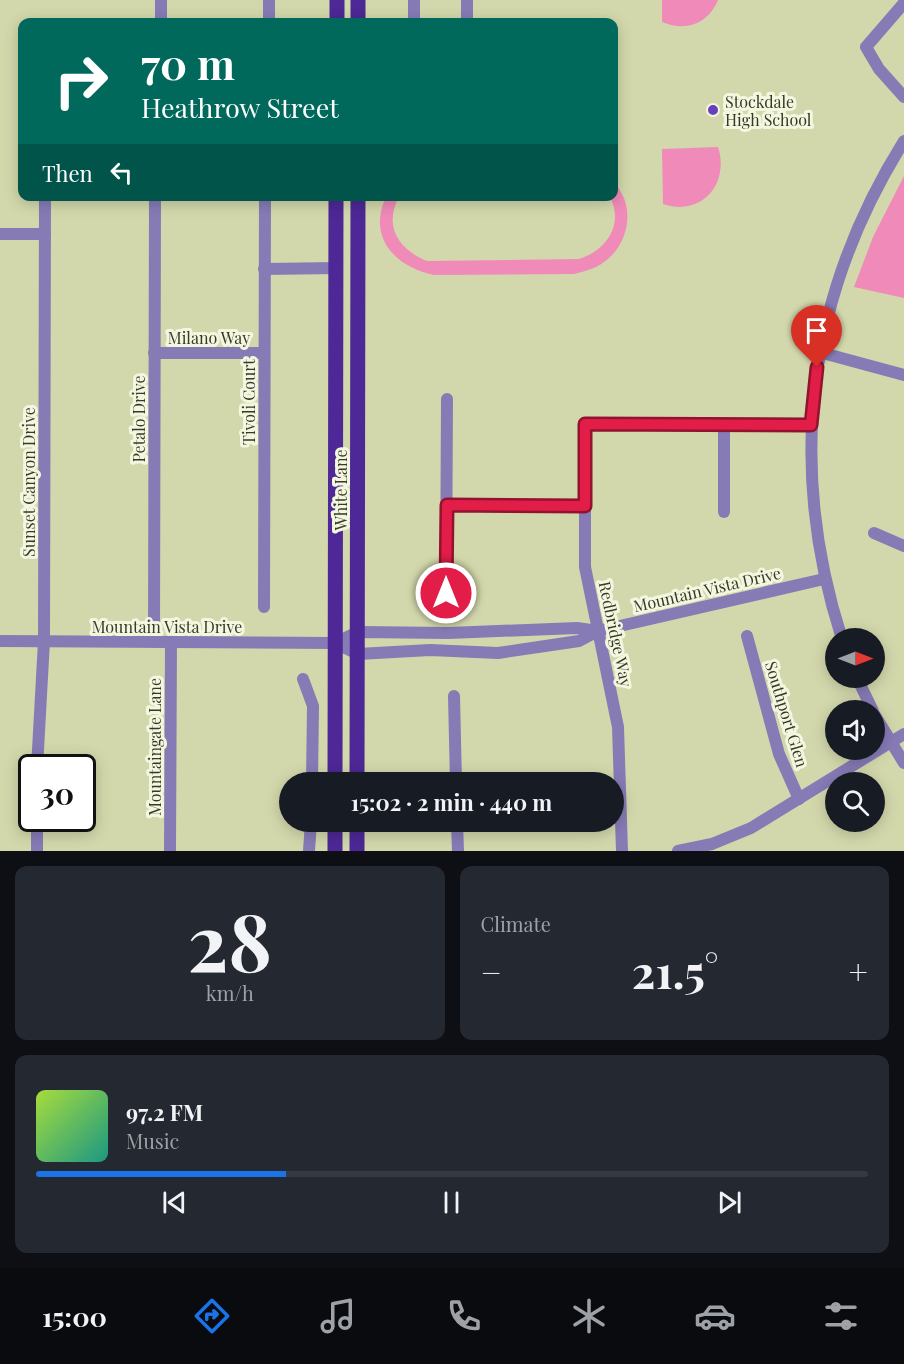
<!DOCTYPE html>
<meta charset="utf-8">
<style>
body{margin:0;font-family:"Playfair Display",serif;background:#242831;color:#f1f3f6;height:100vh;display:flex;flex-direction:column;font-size:22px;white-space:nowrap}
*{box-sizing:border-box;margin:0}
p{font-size:20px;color:#9ea1a6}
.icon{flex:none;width:33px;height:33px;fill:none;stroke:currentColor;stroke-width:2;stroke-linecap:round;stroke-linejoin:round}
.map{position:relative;height:851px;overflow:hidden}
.drawer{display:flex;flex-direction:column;gap:15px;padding:15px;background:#0d0f14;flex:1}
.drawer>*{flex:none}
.top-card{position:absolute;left:18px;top:18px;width:600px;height:183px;border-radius:12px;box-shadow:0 3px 15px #0003;background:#00695c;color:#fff;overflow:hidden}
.needle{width:39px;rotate:90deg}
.controls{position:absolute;left:825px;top:628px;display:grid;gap:12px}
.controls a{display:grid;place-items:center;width:60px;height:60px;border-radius:50%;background:#171b24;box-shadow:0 3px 15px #0003;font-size:30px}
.speed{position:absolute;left:18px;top:754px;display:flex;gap:12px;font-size:30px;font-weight:700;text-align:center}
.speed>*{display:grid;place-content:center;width:78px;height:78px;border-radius:50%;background:#171b24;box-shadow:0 3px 15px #0003;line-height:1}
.speed .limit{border:3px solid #111;border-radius:9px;background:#fff;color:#111}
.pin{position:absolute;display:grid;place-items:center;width:51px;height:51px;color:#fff;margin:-62px -26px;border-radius:50% 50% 50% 0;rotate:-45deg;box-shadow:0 0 6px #0007}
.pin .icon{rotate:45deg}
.me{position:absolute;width:66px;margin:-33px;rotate:0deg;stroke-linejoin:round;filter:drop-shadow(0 0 4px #0008)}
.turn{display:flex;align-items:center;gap:21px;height:126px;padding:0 24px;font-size:27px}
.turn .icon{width:78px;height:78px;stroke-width:2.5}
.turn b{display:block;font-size:42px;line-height:51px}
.then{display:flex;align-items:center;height:57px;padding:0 24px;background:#0003;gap:12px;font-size:22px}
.big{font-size:45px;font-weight:700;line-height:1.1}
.drawer .widget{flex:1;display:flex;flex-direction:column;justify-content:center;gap:9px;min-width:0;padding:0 21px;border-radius:12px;background:#242831}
.drawer .dial{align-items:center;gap:0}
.dial b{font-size:78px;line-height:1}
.song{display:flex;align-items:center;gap:18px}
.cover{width:72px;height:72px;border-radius:9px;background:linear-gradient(135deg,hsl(80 70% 55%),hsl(170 70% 35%))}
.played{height:6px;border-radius:3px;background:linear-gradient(90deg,#1a73e8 30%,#363941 30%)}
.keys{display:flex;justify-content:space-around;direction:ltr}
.heat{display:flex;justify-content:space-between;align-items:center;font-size:33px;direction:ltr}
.drawer .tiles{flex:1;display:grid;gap:15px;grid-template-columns:1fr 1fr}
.widget:last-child{grid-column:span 2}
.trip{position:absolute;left:279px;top:772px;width:345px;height:60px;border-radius:30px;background:#171b24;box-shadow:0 3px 15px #0003;font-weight:700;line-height:60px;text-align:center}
.tabs{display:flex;height:96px;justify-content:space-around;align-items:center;background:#090b0e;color:#9ea1a6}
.tabs .icon{width:42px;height:42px}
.tabs .selected{color:#1a73e8}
.tabs b{font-size:27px;color:#f1f3f6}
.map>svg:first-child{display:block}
</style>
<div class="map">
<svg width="904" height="851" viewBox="0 0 904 851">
<rect width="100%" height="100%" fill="#d3d8ac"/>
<g fill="#f08ab8">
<path d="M 662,0 L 718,0 C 708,24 686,32 662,22 Z"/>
<path d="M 718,147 C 730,184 701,217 663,204 L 662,149 Z"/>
<path d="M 904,176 L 904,298 L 854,287 L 873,237 Z"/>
<path d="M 614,183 C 635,204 630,240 608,259 C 598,268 586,271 574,274 L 434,275 C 395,267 367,237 386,197 L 399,197 C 383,226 399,250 427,261 L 579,259 C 607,250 624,224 610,197 L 614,196 Z"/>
</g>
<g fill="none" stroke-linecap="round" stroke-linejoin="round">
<g stroke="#877bb6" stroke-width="12">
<path d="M 904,3 L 866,47 L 879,69 L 904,97"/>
<path d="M 161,22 L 161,0"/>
<path d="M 269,22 L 269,0"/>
<path d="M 414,22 L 414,0"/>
<path d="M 467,22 L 467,0"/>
<path d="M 0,234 L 45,234"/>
<path d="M 264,269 L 336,268"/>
<path d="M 819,352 L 904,375"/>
<path d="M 154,353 L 264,353"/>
<path d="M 724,425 L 724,512"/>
<path d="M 447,505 L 585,506"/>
<path d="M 874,533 L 904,546"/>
<path d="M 446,593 L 447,399"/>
<path d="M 264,607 L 265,196"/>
<path d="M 747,636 L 779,754 L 799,799"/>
<path d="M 842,639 C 786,464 807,296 904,141"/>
<path d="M 0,641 L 335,643 L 358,654 L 430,650 L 498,653 L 579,641 L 598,631 L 824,579"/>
<path d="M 154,642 L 155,196"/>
<path d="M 335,643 L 358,632 L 449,633 L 577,628 L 598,631"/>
<path d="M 857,678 L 873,711"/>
<path d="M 303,679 L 313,706 L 312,783"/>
<path d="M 454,696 L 456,783"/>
<path d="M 874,714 L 904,763"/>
<path d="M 37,768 L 44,641 L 45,196"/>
<path d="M 457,822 L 458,851"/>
<path d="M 37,851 L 37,819"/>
<path d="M 170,851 L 171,642"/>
<path d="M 309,851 L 311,822"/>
<path d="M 622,851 L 618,727 L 585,567 L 585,425 L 811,425"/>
<path d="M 678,851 L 712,844 L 751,828 L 904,734"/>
</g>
<g stroke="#4d2896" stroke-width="15">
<path d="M 337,22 L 337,0"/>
<path d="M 358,22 L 358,0"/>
<path d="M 335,783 L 336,196"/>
<path d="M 357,783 L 358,196"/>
<path d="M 335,851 L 335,822"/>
<path d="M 357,851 L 357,822"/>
</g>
</g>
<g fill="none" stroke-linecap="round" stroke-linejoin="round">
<g stroke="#92132f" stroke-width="15">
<path id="route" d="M 446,593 L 447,505 L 585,506 L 585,424 L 811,425 L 817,367"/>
</g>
<use href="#route" stroke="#e11d48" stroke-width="10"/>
</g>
<circle fill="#6540b8" stroke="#f4f7e0" stroke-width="2" cx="713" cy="110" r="6"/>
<g text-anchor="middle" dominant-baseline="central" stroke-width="6" stroke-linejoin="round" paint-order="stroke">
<g font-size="16" fill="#373927" stroke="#f4f7e0" text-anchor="start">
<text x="725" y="101">Stockdale<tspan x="725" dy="18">High School</tspan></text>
</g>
<g font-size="16" fill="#373927" stroke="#f4f7e0">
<text x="209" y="337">Milano Way</text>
<text transform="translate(248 402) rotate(-90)">Tivoli Court</text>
<text transform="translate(138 419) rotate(-90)">Petalo Drive</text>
<text transform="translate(28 482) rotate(-90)">Sunset Canyon Drive</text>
<text transform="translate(340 490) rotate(-90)">White Lane</text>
<text transform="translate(707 589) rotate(-13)">Mountain Vista Drive</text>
<text x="167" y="626">Mountain Vista Drive</text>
<text transform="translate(616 634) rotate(78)">Redbridge Way</text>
<text transform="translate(787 714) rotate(73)">Southport Glen</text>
<text transform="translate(154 747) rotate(-90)">Mountaingate Lane</text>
</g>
</g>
</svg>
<div class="controls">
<a><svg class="needle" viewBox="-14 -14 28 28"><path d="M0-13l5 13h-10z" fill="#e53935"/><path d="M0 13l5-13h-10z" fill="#9ea1a6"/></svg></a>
<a><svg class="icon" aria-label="sound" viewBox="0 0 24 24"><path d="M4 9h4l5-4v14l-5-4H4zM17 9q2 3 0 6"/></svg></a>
<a><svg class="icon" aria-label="search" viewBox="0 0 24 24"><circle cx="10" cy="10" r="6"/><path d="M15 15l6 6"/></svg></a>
</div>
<div class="speed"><div class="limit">30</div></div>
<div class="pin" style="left:817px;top:367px;background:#d93025"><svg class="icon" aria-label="arrive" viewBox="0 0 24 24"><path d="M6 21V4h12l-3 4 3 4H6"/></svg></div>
<svg class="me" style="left:446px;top:593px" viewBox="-20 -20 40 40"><circle r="17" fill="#e11d48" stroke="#fff" stroke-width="3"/><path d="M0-11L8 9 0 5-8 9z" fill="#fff"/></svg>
<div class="trip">15:02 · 2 min · 440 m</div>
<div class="top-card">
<div class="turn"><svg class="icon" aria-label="right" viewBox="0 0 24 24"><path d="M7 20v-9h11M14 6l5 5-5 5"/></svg><div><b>70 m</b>Heathrow Street</div></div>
<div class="then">Then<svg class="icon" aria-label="left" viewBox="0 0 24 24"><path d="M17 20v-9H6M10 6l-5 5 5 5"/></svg></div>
</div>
</div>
<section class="drawer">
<div class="tiles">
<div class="widget dial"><b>28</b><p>km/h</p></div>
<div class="widget"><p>Climate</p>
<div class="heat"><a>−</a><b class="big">21.5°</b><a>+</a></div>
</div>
<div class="widget">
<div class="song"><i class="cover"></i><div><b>97.2 FM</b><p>Music</p></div></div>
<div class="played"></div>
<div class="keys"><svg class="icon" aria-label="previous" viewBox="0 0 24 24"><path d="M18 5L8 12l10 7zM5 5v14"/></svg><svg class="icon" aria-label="pause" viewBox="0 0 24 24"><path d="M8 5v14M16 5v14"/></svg><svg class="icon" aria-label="next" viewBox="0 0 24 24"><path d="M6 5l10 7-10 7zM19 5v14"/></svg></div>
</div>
</div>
</section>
<nav class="tabs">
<b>15:00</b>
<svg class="icon selected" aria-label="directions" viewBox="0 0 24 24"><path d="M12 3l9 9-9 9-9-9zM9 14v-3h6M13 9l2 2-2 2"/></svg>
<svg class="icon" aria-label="music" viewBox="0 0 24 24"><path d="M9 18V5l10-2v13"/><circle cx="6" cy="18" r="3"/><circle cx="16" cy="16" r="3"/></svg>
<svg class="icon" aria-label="phone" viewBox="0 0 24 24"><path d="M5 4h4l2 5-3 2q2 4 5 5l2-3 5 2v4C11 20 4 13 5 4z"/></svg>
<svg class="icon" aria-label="climate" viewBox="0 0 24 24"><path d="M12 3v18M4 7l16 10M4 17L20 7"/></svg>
<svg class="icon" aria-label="car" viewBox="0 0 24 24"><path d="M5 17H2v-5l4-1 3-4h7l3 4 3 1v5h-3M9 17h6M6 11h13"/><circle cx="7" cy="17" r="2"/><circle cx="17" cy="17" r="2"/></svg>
<svg class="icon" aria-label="filters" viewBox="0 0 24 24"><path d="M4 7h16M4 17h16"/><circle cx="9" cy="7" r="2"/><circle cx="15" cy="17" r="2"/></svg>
</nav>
